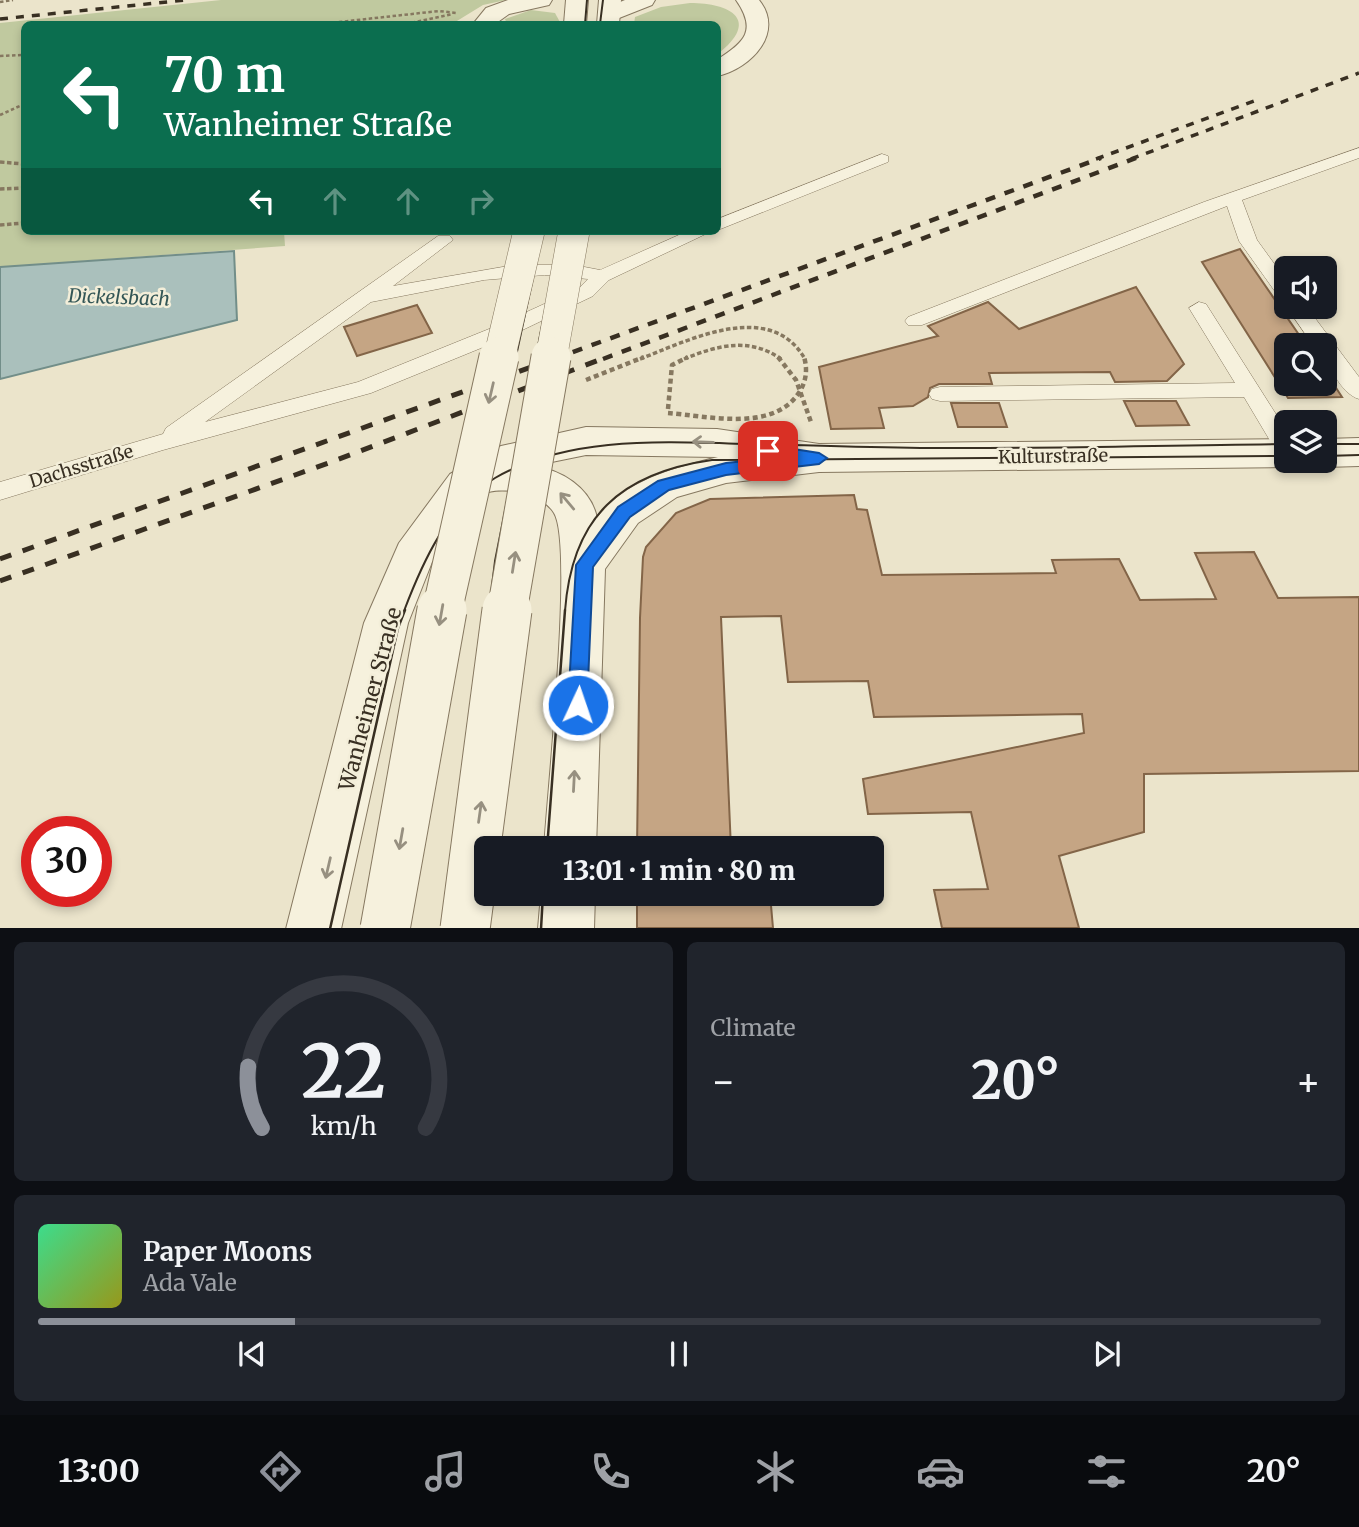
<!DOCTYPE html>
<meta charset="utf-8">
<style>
body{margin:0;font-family:Merriweather,serif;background:#20242c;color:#f1f3f6;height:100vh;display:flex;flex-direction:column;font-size:26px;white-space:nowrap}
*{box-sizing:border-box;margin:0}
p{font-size:23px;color:#9ea1a6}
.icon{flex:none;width:38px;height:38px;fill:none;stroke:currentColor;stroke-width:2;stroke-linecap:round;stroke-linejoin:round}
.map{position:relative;height:928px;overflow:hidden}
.drawer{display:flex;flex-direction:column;gap:14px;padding:14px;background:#0d0f14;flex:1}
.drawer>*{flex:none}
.banner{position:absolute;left:21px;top:21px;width:700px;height:214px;border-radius:10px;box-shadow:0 4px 10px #0003;background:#0b6e4f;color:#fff;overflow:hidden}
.fabs{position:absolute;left:1274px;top:256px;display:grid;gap:14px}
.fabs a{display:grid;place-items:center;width:63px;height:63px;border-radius:10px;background:#171b24;box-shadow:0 4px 10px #0003;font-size:35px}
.speed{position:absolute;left:21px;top:816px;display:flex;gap:14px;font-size:35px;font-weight:700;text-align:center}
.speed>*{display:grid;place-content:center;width:91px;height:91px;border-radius:50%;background:#171b24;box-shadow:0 4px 10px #0003;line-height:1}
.speed .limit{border:10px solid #d22;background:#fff;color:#111}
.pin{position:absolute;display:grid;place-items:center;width:60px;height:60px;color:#fff;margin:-30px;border-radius:14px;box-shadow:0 4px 10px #0006}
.me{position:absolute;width:77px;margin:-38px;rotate:3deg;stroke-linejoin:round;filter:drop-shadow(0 0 5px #0008)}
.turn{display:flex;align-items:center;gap:24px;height:147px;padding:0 28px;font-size:32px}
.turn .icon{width:91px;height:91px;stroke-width:2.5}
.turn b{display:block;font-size:49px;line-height:60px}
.lanes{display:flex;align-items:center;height:66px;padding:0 28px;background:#0003;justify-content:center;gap:35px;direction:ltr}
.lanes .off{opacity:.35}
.big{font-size:52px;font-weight:800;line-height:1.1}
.drawer .tile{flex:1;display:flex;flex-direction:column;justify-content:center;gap:10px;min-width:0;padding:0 24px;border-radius:10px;background:#20242c}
.drawer .dial{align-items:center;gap:0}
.dial svg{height:182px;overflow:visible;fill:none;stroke:#363941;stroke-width:7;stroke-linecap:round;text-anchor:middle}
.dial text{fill:#f1f3f6;stroke:none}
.song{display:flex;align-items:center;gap:21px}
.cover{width:84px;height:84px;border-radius:10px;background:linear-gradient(135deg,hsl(150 70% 55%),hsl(60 70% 35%))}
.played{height:7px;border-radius:4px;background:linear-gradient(90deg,#8c9099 20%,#363941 20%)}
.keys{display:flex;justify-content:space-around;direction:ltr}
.heat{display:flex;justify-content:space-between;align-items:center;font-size:38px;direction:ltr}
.drawer .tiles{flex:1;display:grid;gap:14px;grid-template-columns:1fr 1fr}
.tile:last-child{grid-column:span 2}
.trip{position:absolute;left:474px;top:836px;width:410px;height:70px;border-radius:10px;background:#171b24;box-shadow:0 4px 10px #0003;font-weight:800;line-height:70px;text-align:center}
.tab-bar{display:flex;height:112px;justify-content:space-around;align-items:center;background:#090b0e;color:#9ea1a6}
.tab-bar .icon{width:49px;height:49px}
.tab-bar .current{color:#8c9099}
.tab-bar b{font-size:32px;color:#f1f3f6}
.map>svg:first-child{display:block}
</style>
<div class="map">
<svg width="1359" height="929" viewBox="0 0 1359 929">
<rect width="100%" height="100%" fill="#ebe4cb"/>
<g fill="#c0c99f">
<path d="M 221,0 L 506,0 L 483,5 L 452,24 L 24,24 L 24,231 L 284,231 L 285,246 L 0,267 L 0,23 Z"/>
<path d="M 690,3 C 731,3 761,20 718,54 L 718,24 L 634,24 L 635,17 L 661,7 Z"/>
<path d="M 531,10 L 555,13 L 561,24 L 507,24 L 505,19 Z"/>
</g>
<path fill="#aac0bc" stroke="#728e89" stroke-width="2" d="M 234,251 L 237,320 L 0,379 L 0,267 Z"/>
<g fill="#c5a584" stroke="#836548" stroke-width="2">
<path d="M 1240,249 L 1306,345 L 1286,345 L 1286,383 L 1325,383 L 1325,371 L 1342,397 L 1288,398 L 1202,262 Z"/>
<path d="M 1136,287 L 1184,364 L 1167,381 L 1115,382 L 1110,372 L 989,373 L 992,384 L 939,384 L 930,388 L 928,397 L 913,406 L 879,408 L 884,428 L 831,429 L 819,367 L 938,336 L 928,326 L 988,302 L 1019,329 Z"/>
<path d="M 417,305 L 432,333 L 357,356 L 344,327 Z"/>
<path d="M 1124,401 L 1176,401 L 1189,425 L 1136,426 Z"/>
<path d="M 951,403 L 999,403 L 1007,427 L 958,427 Z"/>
<path d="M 854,495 L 857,509 L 867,510 L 882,575 L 1056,573 L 1052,560 L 1119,559 L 1140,600 L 1216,599 L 1195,553 L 1254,552 L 1278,598 L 1359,597 L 1359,771 L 1144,774 L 1144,832 L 1059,856 L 1079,928 L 942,928 L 934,890 L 988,889 L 971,812 L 868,814 L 863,779 L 1084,733 L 1082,714 L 874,717 L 868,681 L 788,682 L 781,616 L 721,617 L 731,849 L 637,849 L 640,618 L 643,557 L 646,547 L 676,513 L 710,499 Z"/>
<path d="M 770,894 L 773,928 L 637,928 L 637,894 Z"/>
</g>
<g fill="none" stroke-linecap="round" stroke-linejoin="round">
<g stroke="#867860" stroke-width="1">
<g id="service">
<path d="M 1359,148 L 1359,158 L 1242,200 L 1257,240 L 1286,280 L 1286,299 L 1279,297 L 1239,241 L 1227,206 L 922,325 L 908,325 L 905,321 L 908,317 L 1204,202 Z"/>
<path d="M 882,154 L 888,156 L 888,162 L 718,230 L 718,219 Z"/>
<path d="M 688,231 L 712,231 L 609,280 L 593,296 L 508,337 L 371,393 L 163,450 L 0,500 L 0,482 L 163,434 L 166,428 L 438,236 L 450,236 L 453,240 L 393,286 L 514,265 L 574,265 L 600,270 ZM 545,275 L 588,279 L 579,288 L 494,327 L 358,382 L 205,422 L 371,302 L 484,280 Z"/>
<path d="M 1199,302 L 1206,304 L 1286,430 L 1286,456 L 1278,454 L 1244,397 L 940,401 L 932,399 L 929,394 L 932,389 L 940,387 L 1235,383 L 1189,308 Z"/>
<path d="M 1286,306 L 1306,306 L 1359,377 L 1359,399 C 1341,394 1325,362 1325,345 L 1313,345 Z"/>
</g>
</g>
<g stroke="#867860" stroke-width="2">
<g id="minor">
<path d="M 508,0 L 552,0 L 549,5 L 509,14 L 495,24 L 473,24 L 486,8 Z"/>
<path d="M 625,0 L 655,0 L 652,5 L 609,22 L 598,15 L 601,10 Z"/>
<path d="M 736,0 L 759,0 C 785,32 752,68 718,76 L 718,59 C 745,42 757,30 736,0 Z"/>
<path d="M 586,427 L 717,429 L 819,444 L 1286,439 L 1286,460 L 1301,460 L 1286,467 L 819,472 L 726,483 L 677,497 L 638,523 L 605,569 L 596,849 L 544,849 C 547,796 574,545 554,513 C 542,492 497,484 478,496 L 432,562 L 408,623 L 341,929 L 286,929 L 364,623 L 399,543 L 450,474 L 501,446 ZM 586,455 L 717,457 L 718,457 C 672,469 627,479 597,518 C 591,488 561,469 532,466 Z"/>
<path d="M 1359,438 L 1359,466 L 1325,467 L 1310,460 L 1325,460 L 1325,439 Z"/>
<path d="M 541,894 L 595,894 L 594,929 L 538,929 Z"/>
</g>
</g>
<g stroke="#867860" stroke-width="2">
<g id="tertiary">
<path d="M 566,0 L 588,0 L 586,24 L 564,24 Z"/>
<path d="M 599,0 L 621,0 L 619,24 L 597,24 Z"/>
</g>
</g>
<g stroke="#867860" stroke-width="2.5" stroke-dasharray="3.5 2.5" stroke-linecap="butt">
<path d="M 0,2 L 13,0"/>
<path d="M 321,24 L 439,11 L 456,13"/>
<path d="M 406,24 L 453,14"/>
<path d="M 0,56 L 24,55"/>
<path d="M 0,115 L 24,104"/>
</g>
<g stroke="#867860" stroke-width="3.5" stroke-dasharray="4.5 2.5" stroke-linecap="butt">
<path d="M 0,162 L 24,164"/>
<path d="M 0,189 L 24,188"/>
<path d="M 0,225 L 24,223"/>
<path d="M 684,359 C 718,345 750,337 781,359"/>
</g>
<g stroke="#867860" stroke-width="4.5" stroke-dasharray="5 3.5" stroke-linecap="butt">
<path d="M 778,357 L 796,380 L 811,422"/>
<path d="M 668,409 L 672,365 L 688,357"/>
</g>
<use href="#service" fill="#f6f1dd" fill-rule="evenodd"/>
<use href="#minor" fill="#f6f1dd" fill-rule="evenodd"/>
<use href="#tertiary" fill="#f6f1dd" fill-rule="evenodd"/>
<g stroke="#382f22" stroke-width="2">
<path d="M 585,24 L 587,0"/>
<path d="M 600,24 L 603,0"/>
<path d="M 1325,444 L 1359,444"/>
<path d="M 1325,456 L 1359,455"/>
<path d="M 404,611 C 423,561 447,507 495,478 C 570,435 667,442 750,444 C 810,445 870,448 930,448 C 1049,449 1168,445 1286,444"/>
<path d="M 461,611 L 543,231"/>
<path d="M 489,611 L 495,561 L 561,231"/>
<path d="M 565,611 C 572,517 620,473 712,460 L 1286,456"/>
</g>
<g stroke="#382f22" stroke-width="2.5">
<path d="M 547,849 L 565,610"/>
<path d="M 330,929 L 398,628 L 405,610"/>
<path d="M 407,929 L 461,610"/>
<path d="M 449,929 L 489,610"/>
<path d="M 541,929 L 543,894"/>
</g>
<g stroke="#382f22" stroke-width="3.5" stroke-dasharray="8 8" stroke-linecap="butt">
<path d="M 0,19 L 186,0"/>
<path d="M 1096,159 L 1257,100"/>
<path d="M 1131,159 L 1359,73"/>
</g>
<g stroke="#382f22" stroke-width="4.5" stroke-dasharray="10 10" stroke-linecap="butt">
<path d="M 554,359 L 1101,158"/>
<path d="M 603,359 L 1136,158"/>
</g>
<g stroke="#382f22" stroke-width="5" stroke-dasharray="12 12" stroke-linecap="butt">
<path d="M 0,559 L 559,357"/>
<path d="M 0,581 L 334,461 L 607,357"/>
</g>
<g stroke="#867860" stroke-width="32" stroke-linecap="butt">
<g id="tertiary-bridge-far2">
<path d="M 499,359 L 529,231"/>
<path d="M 551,359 L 574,231"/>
</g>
</g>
<g stroke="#867860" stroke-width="41" stroke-linecap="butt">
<g id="tertiary-bridge-far1">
<path d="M 442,611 L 499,357"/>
<path d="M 507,611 L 551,357"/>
</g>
</g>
<g stroke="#867860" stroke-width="51" stroke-linecap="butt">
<g id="tertiary-bridge">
<path d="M 385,929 L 442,610"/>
<path d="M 465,929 L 507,610"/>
</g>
</g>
<path stroke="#867860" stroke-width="3.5" stroke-dasharray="4.5 2.5" stroke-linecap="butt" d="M 640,359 C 687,341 770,298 805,359"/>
<g stroke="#867860" stroke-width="4.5" stroke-dasharray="5 3.5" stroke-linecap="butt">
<path d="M 586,380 L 644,357"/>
<path d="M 668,413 C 707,416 772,432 798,394 C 806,383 808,370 804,357"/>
</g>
<use href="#tertiary-bridge-far2" stroke="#f6f1dd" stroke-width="31"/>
<use href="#tertiary-bridge-far1" stroke="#f6f1dd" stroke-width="39"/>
<use href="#tertiary-bridge" stroke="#f6f1dd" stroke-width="49"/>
</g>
<defs><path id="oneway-shaft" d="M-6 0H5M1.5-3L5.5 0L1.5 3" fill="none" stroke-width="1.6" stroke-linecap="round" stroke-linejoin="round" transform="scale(1.75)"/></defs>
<g stroke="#979080">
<use href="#oneway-shaft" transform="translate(491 393) rotate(103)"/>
<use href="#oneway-shaft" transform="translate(703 442) rotate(-178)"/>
<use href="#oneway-shaft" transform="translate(567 501) rotate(-130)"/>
<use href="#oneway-shaft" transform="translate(514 562) rotate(-81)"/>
<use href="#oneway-shaft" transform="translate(441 615) rotate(100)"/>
<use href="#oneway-shaft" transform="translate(574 781) rotate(-87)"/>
<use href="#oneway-shaft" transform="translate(480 812) rotate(-82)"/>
<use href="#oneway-shaft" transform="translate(401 839) rotate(100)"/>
<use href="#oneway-shaft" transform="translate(328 868) rotate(103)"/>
</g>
<path fill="#1a73e8" stroke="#114b97" stroke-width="2" d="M 768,445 L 819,453 L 827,458 L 819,464 L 726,475 L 669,490 L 630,517 L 593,567 L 587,705 L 585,712 L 578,714 L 571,712 L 568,705 L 576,565 L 618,507 L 658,481 L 726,463 L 774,458 L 762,455 L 760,451 Z"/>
<g text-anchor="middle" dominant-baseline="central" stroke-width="5" stroke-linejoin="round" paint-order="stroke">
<g font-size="18" fill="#382f22" stroke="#f3eed9">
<text transform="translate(1053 456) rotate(-1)">Kulturstraße</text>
<text transform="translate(81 466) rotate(-17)">Dachsstraße</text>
</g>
<g font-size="19" font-style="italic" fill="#335656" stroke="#f3eed9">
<text transform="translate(119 297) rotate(2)">Dickelsbach</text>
</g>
<g font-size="21" fill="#382f22" stroke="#f3eed9">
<text transform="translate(370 699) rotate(-75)">Wanheimer Straße</text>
</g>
</g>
</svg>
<div class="fabs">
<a><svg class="icon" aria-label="sound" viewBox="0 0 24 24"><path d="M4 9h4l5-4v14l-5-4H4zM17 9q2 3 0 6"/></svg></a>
<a><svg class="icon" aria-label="search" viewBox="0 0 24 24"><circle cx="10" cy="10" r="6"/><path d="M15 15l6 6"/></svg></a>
<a><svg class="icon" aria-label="layers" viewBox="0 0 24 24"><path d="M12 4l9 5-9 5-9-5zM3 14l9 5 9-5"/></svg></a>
</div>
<div class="speed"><div class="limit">30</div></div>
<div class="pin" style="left:768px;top:451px;background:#d93025"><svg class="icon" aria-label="arrive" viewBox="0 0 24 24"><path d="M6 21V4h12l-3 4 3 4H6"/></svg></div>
<svg class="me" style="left:578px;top:705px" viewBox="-20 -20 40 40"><circle r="17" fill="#1a73e8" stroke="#fff" stroke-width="3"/><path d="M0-11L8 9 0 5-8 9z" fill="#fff"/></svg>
<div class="trip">13:01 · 1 min · 80 m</div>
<div class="banner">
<div class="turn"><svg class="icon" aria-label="left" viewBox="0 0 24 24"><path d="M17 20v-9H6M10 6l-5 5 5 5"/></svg><div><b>70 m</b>Wanheimer Straße</div></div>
<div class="lanes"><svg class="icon" aria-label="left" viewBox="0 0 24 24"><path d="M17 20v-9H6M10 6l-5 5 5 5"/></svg><svg class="icon off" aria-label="ahead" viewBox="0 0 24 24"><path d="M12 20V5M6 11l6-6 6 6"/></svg><svg class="icon off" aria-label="ahead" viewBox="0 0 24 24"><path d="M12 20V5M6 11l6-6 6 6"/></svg><svg class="icon off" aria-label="right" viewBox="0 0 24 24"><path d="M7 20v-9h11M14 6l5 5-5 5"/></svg></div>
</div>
</div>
<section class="drawer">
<div class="tiles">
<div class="tile dial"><svg viewBox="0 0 100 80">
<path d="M14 69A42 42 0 1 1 86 69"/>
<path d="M14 69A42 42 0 0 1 8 42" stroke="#8c9099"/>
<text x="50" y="56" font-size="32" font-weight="700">22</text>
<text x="50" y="72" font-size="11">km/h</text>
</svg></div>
<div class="tile"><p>Climate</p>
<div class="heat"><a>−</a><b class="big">20°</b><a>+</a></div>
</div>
<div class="tile">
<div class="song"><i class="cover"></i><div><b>Paper Moons</b><p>Ada Vale</p></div></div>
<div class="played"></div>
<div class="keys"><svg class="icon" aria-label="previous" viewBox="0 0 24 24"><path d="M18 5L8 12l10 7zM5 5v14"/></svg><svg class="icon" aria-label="pause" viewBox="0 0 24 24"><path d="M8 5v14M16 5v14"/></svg><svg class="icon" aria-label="next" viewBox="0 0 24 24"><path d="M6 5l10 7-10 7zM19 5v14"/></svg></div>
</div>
</div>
</section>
<nav class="tab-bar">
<b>13:00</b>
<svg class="icon current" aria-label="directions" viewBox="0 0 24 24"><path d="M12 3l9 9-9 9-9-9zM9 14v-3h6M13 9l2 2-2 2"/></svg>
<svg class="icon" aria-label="music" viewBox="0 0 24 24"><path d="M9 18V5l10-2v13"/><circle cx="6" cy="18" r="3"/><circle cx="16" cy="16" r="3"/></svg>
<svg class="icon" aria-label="phone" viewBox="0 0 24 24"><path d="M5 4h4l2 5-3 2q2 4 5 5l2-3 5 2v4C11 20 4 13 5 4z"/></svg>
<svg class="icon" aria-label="climate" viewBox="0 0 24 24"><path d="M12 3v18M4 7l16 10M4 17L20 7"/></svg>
<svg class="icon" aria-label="car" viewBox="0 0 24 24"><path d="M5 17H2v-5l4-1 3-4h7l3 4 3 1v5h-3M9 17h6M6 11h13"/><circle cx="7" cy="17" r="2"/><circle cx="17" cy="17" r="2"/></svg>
<svg class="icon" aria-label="filters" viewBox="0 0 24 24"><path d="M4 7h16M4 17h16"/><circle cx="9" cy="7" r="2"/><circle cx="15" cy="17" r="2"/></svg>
<b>20°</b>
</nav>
